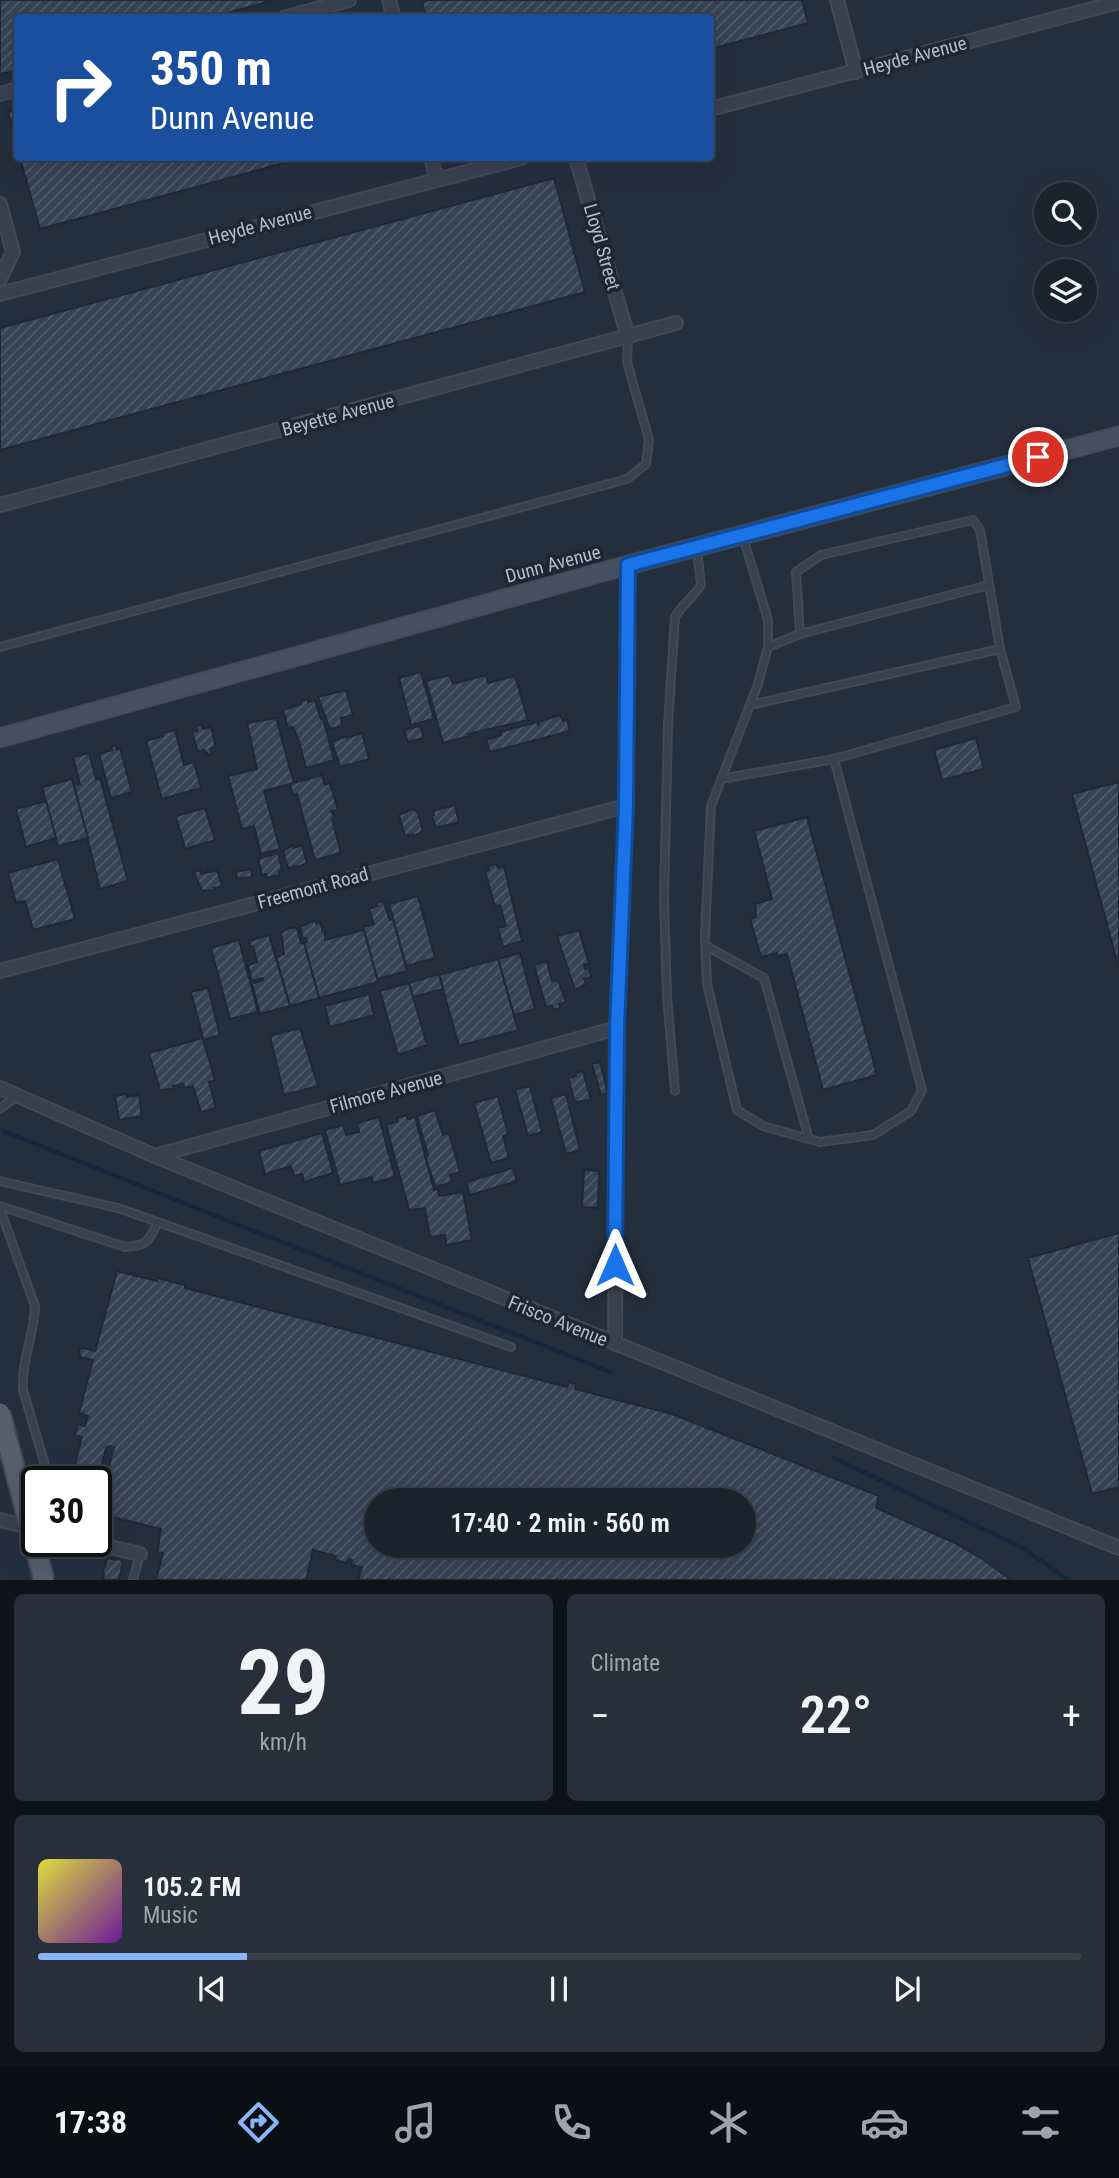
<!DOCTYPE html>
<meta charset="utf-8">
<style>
body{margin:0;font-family:"Roboto Condensed",sans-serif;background:#282f3a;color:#f1f3f6;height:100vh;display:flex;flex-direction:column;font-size:26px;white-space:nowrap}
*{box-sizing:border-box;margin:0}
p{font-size:23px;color:#a0a4aa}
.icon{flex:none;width:38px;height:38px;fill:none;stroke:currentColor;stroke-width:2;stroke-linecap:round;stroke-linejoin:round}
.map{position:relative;height:1580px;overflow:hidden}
.details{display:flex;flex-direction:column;gap:14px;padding:14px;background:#0f1319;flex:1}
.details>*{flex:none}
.guide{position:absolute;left:14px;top:14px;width:700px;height:147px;border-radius:7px;box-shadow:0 7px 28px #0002,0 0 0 2px #39404a;background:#1a4fa0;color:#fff;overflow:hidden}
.fabs{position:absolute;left:1034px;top:182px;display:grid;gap:14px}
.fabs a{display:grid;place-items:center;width:63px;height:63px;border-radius:50%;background:#1b232e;box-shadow:0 7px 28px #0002,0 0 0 2px #39404a;font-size:35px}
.speed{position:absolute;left:21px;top:1466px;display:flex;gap:14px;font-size:35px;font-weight:700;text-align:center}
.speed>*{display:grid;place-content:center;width:91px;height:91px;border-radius:50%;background:#1b232e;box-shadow:0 7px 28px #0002,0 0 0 2px #39404a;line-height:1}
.speed .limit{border:4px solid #111;border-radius:10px;background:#fff;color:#111}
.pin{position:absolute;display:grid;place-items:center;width:60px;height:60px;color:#fff;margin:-30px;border:4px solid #fff;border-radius:50%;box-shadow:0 2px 7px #0007}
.me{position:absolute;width:77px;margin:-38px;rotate:0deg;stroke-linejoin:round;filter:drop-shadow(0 0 5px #0008)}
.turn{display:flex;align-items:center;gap:24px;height:147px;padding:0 21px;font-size:32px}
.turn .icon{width:91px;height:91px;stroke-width:2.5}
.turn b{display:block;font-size:49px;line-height:60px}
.big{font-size:52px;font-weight:600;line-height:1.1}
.details .tile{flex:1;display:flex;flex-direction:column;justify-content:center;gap:10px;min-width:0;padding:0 24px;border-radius:10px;background:#282f3a}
.details .dial{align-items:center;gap:0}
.dial b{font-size:91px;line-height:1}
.song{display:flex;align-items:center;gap:21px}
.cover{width:84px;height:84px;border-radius:10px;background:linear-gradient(135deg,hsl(60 70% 55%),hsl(280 70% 35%))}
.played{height:7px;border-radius:4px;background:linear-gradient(90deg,#8ab4f8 20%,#39404a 20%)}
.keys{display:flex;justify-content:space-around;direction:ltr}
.heat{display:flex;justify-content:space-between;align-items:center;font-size:38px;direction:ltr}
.details .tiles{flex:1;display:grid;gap:14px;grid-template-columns:1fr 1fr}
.tile:last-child{grid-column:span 2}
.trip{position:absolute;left:364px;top:1488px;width:392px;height:70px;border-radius:35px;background:#1b232e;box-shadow:0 7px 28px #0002,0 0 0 2px #39404a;font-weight:600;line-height:70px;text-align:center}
.menu{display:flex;height:112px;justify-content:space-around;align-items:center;background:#0b0e12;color:#a0a4aa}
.menu .icon{width:49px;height:49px}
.menu .selected{color:#8ab4f8}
.menu b{font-size:32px;color:#f1f3f6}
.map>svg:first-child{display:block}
</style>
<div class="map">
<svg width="1119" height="1580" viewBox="0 0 1119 1580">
<defs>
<pattern id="building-hatch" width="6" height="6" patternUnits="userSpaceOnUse" patternTransform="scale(1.75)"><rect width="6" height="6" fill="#364354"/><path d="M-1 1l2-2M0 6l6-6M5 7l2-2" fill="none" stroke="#515c6b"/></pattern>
</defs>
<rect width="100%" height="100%" fill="#242f3e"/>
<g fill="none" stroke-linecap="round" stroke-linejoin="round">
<g stroke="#17263c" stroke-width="4.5">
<path d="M 5,1132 L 610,1372"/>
<path d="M 834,1458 L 1023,1548 L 1068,1580"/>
</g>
</g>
<g fill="url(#building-hatch)" stroke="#1f2835" stroke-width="2" fill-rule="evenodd">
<path d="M 0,0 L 274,0 L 209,18 L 18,18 L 18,70 L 0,74 Z"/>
<path d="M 428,0 L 802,0 L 808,23 L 710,49 L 710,18 L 426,18 L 422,2 Z"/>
<path d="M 18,109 L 18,146 L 8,112 Z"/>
<path d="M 20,158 L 303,158 L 40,229 Z"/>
<path d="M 554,178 L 585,292 L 0,450 L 0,328 Z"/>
<path d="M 421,672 L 434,719 L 411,725 L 399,678 Z"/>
<path d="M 450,675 L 453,684 L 486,675 L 488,683 L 515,676 L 528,720 L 468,734 L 469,736 L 443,743 L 426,681 Z"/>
<path d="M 346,690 L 353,715 L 341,718 L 342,726 L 330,729 L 318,697 Z"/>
<path d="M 308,699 L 308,702 L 315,700 L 321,719 L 323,718 L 334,760 L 306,768 L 298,738 L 293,727 L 288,728 L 283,710 L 301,704 L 300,701 Z"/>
<path d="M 560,715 L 563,721 L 567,719 L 570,731 L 490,752 L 486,740 L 501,735 L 500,732 L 537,722 L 539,726 L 538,722 Z"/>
<path d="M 276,718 L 294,783 L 264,791 L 280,849 L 261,854 L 254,826 L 242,829 L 228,776 L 257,769 L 247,723 Z"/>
<path d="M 202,725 L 203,729 L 211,727 L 215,743 L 215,747 L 210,749 L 212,753 L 209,755 L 204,750 L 198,752 L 192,732 L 197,731 L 196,726 Z"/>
<path d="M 420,726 L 424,738 L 408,742 L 404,730 Z"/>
<path d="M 175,730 L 184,765 L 194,762 L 201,788 L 162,799 L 146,741 L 163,736 L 163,733 Z"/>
<path d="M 362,733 L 369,759 L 340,767 L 332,742 L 346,736 L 347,738 Z"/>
<path d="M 976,738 L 984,769 L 942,780 L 934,750 Z"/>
<path d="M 116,745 L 117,749 L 120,748 L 132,792 L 111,798 L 99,754 L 112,750 L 111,747 Z"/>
<path d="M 89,753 L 96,779 L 100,778 L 128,881 L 100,889 L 74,785 L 80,784 L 73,757 Z"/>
<path d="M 322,775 L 325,785 L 330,783 L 338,810 L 331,811 L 334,816 L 332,819 L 341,853 L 315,860 L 297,794 L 293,795 L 290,784 Z"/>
<path d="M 72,779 L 88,838 L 58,846 L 42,787 Z"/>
<path d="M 1119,782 L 1119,969 L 1072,794 Z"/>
<path d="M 46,801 L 56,838 L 26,847 L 16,809 Z"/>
<path d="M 455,805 L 459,822 L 436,828 L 432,816 L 434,815 L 433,811 Z"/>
<path d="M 205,808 L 215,840 L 185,849 L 176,816 Z"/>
<path d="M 413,809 L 418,813 L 423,831 L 414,836 L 413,834 L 405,836 L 399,815 Z"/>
<path d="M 807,817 L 877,1075 L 823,1090 L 787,954 L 778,956 L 777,953 L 761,957 L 750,919 L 756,917 L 755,904 L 772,899 L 754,831 Z"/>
<path d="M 293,845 L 294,848 L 302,845 L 307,863 L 296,868 L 296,866 L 288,868 L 283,851 Z"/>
<path d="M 278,853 L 282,870 L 279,871 L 280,875 L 267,878 L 266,874 L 262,875 L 258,859 Z"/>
<path d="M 58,859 L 75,919 L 33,930 L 25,901 L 16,903 L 8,873 Z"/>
<path d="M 496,864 L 498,868 L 504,866 L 522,941 L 503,947 L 498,928 L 506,926 L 500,905 L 495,907 L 485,871 L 489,870 L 488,866 Z"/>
<path d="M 251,869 L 252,877 L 237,879 L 236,872 Z"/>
<path d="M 200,870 L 201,874 L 217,870 L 222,886 L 214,888 L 215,890 L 202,891 L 194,872 Z"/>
<path d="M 418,896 L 435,958 L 406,966 L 389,904 Z"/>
<path d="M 383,901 L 390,920 L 393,919 L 407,971 L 377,979 L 363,927 L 374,924 L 369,909 L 377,906 L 376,903 Z"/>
<path d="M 315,920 L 316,923 L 320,922 L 323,931 L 325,930 L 325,940 L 364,930 L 378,982 L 319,998 L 304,943 L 307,942 L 306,938 L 303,939 L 300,927 Z"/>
<path d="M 290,928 L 297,928 L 301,943 L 304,943 L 319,998 L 290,1006 L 276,957 L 284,954 L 281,932 Z"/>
<path d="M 579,930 L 589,964 L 584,965 L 585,969 L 589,968 L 591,977 L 584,979 L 586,984 L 575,990 L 557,936 Z"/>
<path d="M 269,935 L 290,1006 L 260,1014 L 252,984 L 263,980 L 263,978 L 252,981 L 248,965 L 257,962 L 253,946 L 250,947 L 249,941 Z"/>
<path d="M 239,940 L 258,1012 L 230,1019 L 211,948 Z"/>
<path d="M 520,953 L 535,1009 L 514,1015 L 498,959 Z"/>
<path d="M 498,959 L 518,1030 L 459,1046 L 439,975 Z"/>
<path d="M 547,961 L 552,981 L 558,980 L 566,1002 L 559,1004 L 560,1008 L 553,1010 L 552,1005 L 546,1007 L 534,965 Z"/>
<path d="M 439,974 L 443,989 L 413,997 L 409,983 Z"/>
<path d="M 409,983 L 427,1045 L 398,1055 L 380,991 Z"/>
<path d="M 208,988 L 220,1035 L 203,1040 L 215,1080 L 209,1082 L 216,1108 L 201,1112 L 193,1086 L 185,1088 L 183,1084 L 173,1086 L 174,1089 L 160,1090 L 149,1053 L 203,1038 L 191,992 Z"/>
<path d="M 369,994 L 374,1015 L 330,1027 L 325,1006 Z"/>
<path d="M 300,1028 L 318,1086 L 284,1095 L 270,1036 Z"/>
<path d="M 600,1062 L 608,1093 L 601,1095 L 592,1064 Z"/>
<path d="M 583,1071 L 591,1100 L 575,1102 L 568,1078 L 576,1076 L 575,1073 Z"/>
<path d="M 530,1086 L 542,1132 L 528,1136 L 515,1090 Z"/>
<path d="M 126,1094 L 127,1097 L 139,1095 L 142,1116 L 119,1120 L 115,1096 Z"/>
<path d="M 566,1094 L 580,1150 L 566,1154 L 551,1098 Z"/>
<path d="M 498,1096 L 508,1134 L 503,1136 L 509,1158 L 491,1163 L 474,1103 Z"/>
<path d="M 435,1110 L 443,1135 L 449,1133 L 460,1172 L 450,1175 L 452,1182 L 436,1187 L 426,1160 L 428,1155 L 417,1116 Z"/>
<path d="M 407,1115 L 408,1119 L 415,1117 L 434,1190 L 438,1189 L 439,1196 L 463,1192 L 472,1240 L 446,1245 L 445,1235 L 430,1237 L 425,1208 L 409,1210 L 386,1125 L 398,1121 L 397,1118 Z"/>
<path d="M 379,1117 L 395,1177 L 373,1183 L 372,1177 L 340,1185 L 325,1130 L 343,1125 L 346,1135 L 359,1132 L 357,1123 Z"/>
<path d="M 322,1133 L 333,1173 L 304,1182 L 302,1174 L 294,1176 L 291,1166 L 265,1174 L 259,1151 Z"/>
<path d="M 513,1168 L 517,1181 L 470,1195 L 466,1182 Z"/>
<path d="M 584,1170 L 599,1171 L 598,1208 L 582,1207 Z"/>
<path d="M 1119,1233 L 1119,1487 L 1092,1494 L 1028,1258 Z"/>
<path d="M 117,1271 L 157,1281 L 158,1278 L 185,1285 L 185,1288 L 567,1387 L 569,1382 L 576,1384 L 575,1389 L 672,1414 L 879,1496 L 876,1508 L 953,1542 L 984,1560 L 1011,1580 L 358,1580 L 362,1567 L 351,1565 L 352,1560 L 348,1559 L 347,1563 L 335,1560 L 336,1556 L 313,1550 L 306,1580 L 156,1580 L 163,1553 L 157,1552 L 161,1529 L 97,1513 L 114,1447 L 109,1446 L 106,1448 L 96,1487 L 96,1482 L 70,1482 L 82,1437 L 75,1435 L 78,1424 L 85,1426 L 88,1416 L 79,1413 L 93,1360 L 80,1357 L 79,1349 L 84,1348 L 95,1351 ZM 376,1500 L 744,1500 L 744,1545 L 376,1545 Z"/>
<path d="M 108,1558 L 116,1560 L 117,1558 L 123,1562 L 119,1580 L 103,1580 L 104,1574 L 102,1573 Z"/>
</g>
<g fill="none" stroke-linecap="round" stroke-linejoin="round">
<g stroke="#414a57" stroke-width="10">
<g id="lane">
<path d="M 743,537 L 768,620 L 768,647 L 758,684 L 711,806 L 705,936 L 707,984 L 737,1110 L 763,1126 L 820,1142 L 873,1135 L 911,1111 L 922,1090 L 834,759"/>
<path d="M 800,634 L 989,585"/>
<path d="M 0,647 L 627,479 L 646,464 L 649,440 L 627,362 L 628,337"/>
<path d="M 768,647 L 800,634 L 796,572 L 821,555 L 973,520 L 980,530 L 1000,649"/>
<path d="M 721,779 L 834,759 L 1016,707 L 1000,649 L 750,705"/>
<path d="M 706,946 L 764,978 L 809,1139"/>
<path d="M 675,1091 L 667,996 L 664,899 L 668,725 L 675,617 C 682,604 694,597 701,585 L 697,549"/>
<path d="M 0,1109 L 18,1095"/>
<path d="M 0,1181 L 118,1208 L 511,1347"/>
<path d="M 0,1206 L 125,1247 C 147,1246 149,1241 158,1222"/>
<path d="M 0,1209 L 35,1306 C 34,1335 21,1362 23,1390 L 50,1482"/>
<path d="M 133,1580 L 140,1554"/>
</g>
</g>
<g stroke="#414a57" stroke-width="16">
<g id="street">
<path d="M 389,0 L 394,18"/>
<path d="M 837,0 L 856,72"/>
<path d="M 284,18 L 349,0"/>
<path d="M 0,94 L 18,89"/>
<path d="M 710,109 L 1119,2"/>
<path d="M 431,158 L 437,180"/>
<path d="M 576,158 L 628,337"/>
<path d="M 0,204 L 13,252 L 0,279"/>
<path d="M 0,294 L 521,158"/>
<path d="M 0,505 L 676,323"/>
<path d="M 0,971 L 626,806"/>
<path d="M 0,1088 L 155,1156 L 1119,1548"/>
<path d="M 155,1156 L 617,1028"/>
<path d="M 615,1344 L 617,1028 L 626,806 L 628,565"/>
<path d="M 0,1520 L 33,1528"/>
<path d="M 89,1542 L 140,1554"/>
</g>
</g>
<g stroke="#414a57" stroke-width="21">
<path id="secondary" d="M 0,738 L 628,565 L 1119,436"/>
</g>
<use href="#lane" stroke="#38414e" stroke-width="6"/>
<use href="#street" stroke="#38414e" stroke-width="12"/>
<use href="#secondary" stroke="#465061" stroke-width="18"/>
<g stroke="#414a57" stroke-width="23" stroke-linecap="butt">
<path id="primary-bridge" d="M 0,1413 L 44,1580"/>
</g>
<use href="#primary-bridge" stroke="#56606e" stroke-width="19"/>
</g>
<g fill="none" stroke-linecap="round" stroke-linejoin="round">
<g stroke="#114b97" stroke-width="18">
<path id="route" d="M 615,1265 L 617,1028 L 626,806 L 628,565 L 1038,457"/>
</g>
<use href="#route" stroke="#1a73e8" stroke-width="12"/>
</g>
<g text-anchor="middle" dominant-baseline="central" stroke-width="7" stroke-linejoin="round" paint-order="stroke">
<g font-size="19" fill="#b4bcc9" stroke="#1d2633">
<text transform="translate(915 56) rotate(-15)">Heyde Avenue</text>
<text transform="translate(260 225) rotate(-15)">Heyde Avenue</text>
<text transform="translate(602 247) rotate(74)">Lloyd Street</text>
<text transform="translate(338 415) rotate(-15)">Beyette Avenue</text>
<text transform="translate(553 564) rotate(-15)">Dunn Avenue</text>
<text transform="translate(313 888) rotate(-15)">Freemont Road</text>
<text transform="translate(386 1092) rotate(-15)">Filmore Avenue</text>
<text transform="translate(558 1321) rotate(22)">Frisco Avenue</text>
</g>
</g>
</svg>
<div class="fabs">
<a><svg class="icon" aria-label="search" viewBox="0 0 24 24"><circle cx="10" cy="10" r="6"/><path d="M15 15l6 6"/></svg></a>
<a><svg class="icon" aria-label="layers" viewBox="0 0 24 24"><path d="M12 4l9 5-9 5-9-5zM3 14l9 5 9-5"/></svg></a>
</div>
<div class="speed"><div class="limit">30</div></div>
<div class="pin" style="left:1038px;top:457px;background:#d93025"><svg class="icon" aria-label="arrive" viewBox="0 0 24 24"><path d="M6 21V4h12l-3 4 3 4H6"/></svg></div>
<svg class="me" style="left:615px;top:1265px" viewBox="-20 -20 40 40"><path d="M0-17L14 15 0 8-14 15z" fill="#1a73e8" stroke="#fff" stroke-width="4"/></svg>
<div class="trip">17:40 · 2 min · 560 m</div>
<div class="guide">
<div class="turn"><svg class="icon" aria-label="right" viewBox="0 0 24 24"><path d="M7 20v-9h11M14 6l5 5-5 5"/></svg><div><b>350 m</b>Dunn Avenue</div></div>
</div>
</div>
<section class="details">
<div class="tiles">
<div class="tile dial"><b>29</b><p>km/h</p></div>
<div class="tile"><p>Climate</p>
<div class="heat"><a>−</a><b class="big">22°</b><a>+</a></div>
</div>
<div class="tile">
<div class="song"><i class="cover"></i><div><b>105.2 FM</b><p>Music</p></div></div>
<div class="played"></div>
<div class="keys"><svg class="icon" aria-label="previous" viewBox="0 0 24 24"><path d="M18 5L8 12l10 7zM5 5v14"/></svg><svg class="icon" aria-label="pause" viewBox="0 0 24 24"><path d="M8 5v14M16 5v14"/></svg><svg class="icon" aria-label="next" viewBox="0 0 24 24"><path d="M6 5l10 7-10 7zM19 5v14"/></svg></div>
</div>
</div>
</section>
<nav class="menu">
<b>17:38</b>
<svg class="icon selected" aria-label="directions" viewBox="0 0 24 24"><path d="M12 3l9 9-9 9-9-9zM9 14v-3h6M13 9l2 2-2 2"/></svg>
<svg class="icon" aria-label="music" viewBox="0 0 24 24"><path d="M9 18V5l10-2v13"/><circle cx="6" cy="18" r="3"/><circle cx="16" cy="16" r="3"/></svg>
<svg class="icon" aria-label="phone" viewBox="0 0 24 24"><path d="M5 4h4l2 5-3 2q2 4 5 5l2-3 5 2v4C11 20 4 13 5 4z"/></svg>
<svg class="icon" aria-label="climate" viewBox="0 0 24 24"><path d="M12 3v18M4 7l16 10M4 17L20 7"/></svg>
<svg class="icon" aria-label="car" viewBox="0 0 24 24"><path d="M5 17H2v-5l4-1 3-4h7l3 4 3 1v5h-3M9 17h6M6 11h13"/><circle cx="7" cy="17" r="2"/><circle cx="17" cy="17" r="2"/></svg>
<svg class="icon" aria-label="filters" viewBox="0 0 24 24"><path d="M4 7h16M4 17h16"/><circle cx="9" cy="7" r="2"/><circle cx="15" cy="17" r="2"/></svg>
</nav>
